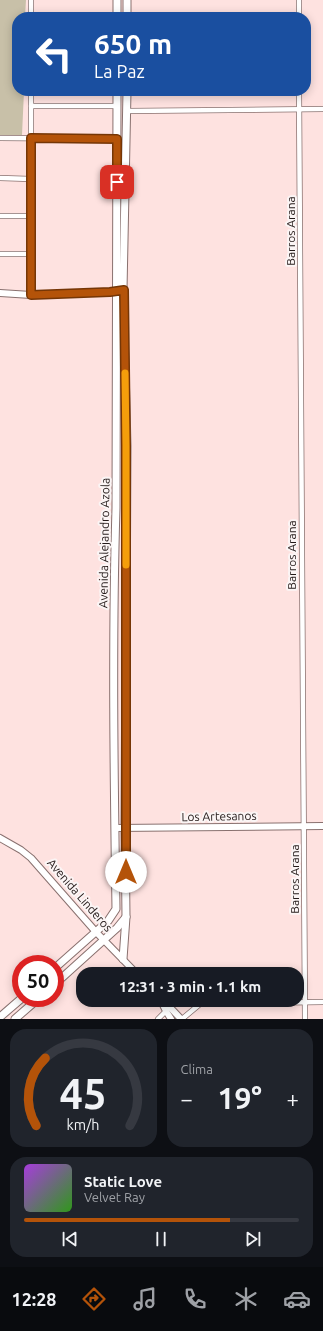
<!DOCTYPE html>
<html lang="es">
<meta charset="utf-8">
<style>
body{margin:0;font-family:Ubuntu,sans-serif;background:#20242c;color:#f1f3f6;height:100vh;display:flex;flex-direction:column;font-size:15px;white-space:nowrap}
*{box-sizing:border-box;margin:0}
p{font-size:13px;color:#9ea1a6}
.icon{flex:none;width:22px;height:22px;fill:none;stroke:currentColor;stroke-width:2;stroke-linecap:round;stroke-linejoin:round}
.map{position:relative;height:1019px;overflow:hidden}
.panel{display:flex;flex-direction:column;gap:10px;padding:10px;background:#0d0f14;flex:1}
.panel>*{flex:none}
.hud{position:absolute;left:12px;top:12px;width:299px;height:84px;border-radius:16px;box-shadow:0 2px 10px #0003;background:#1a4fa0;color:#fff;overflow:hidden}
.speed{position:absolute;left:12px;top:955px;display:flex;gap:8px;font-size:20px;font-weight:700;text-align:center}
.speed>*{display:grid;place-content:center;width:52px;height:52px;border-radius:50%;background:#171b24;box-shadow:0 2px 10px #0003;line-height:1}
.speed .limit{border:6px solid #d22;background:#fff;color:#111}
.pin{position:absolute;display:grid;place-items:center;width:34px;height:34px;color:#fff;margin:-17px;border-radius:8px;box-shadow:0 2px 6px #0006}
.me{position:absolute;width:44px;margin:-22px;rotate:0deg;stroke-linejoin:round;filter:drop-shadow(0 0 3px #0008)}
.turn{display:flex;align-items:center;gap:14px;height:84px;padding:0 16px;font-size:18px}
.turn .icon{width:52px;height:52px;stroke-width:2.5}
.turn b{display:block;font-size:28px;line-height:34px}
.big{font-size:30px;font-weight:700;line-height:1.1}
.panel .card{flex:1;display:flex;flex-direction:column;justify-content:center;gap:6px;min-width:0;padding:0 14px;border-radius:16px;background:#20242c}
.panel .dial{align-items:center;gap:0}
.dial svg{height:104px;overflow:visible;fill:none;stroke:#363941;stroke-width:7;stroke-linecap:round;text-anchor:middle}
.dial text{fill:#f1f3f6;stroke:none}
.song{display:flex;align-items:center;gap:12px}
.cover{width:48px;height:48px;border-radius:6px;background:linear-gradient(135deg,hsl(280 70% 55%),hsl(110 70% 35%))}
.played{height:4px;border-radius:2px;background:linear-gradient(90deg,#b45309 75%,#363941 75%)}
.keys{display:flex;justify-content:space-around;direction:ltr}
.heat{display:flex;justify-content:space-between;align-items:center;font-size:22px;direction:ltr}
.panel .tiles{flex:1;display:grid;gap:10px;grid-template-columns:1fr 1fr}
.card:last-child{grid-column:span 2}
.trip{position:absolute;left:76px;top:967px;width:228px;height:40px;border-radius:16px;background:#171b24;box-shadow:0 2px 10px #0003;font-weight:700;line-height:40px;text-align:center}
.tab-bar{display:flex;height:64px;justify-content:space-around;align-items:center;background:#090b0e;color:#9ea1a6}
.tab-bar .icon{width:28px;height:28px}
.tab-bar .on{color:#b45309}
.tab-bar b{font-size:18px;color:#f1f3f6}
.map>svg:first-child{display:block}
</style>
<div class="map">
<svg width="323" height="1019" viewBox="0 0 323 1019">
<rect width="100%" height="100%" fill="#fee2e0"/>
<path fill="#c8c0a8" d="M 0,0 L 26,0 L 25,17 L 17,17 L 17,91 L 24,91 L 22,135 L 0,135 Z"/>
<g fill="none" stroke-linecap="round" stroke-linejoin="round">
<g stroke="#89716f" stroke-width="6">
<g id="minor">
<path d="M 31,17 L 31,0"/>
<path d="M 299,17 L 299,0"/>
<path d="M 299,91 L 305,1019"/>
<path d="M 31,106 L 117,106"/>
<path d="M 127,111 L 323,109"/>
<path d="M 0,138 L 117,139"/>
<path d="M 0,178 L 31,179"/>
<path d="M 0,216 L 31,216"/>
<path d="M 0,254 L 31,254"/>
<path d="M 31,295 L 31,91"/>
<path d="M 158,1019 L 168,1009"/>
<path d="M 182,1019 L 200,1004 L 323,1002"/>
</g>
</g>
<g stroke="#89716f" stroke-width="8">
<g id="tertiary">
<path d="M 0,293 L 31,295 L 110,292 L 120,291"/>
<path d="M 115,828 L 323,826"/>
<path d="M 0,838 L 21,850 L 31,858 L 96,932 L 137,974"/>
<path d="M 163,1000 L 181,1019"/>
<path d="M 161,1001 L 166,1011 L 171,1019"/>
</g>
</g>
<g stroke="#89716f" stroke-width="9">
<g id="secondary">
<path d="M 117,17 L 117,0"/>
<path d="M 127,17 L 127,0"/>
<path d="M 123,959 L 126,917 L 125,828 L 127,446 L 123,290 L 127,91"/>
<path d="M 55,968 L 108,921 L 116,909 C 114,775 112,641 116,508 L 117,91"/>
<path d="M 55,984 L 117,928 L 126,917"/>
<path d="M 0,1017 L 22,998"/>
<path d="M 15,1019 L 39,998"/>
</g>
</g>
<use href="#minor" stroke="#fff" stroke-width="4.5"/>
<use href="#tertiary" stroke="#fff" stroke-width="6"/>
<use href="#secondary" stroke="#fff" stroke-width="7"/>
</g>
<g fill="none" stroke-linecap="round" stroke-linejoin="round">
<g stroke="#753606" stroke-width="10">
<path id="route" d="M 117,182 L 117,139 L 31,138 L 31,295 L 110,292 L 124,290 L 126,446 L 126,872"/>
</g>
<use href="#route" stroke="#b45309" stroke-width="7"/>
<path stroke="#f59e0b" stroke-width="7" d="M 125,373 L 126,446 L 126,565"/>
</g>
<g text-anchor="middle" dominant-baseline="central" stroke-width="4" stroke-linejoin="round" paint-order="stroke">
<g font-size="12" fill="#231918" stroke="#fbf5f5">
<text transform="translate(290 231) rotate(-90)">Barros Arana</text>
<text transform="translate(104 543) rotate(-89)">Avenida Alejandro Azola</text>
<text transform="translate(291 555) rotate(-90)">Barros Arana</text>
<text transform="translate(219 816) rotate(-1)">Los Artesanos</text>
<text transform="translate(294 879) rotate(-90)">Barros Arana</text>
<text transform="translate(80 895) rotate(49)">Avenida Linderos</text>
</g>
</g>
</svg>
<div class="speed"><div class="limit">50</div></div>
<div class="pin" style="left:117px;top:182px;background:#d93025"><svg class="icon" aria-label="arrive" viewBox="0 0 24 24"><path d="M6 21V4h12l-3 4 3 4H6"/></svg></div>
<svg class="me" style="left:126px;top:872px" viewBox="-20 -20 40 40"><circle r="19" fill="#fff"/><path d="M0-13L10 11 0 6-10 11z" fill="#b45309"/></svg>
<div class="trip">12:31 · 3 min · 1.1 km</div>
<div class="hud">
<div class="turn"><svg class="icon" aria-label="left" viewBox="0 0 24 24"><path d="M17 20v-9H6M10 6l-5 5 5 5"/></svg><div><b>650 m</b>La Paz</div></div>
</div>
</div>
<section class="panel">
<div class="tiles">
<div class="card dial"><svg viewBox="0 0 100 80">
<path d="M14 69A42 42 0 1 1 86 69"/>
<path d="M14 69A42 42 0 0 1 21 17" stroke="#b45309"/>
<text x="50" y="56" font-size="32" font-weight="700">45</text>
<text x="50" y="72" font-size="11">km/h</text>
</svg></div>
<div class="card"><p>Clima</p>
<div class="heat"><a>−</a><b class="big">19°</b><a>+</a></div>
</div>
<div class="card">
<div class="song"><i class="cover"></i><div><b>Static Love</b><p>Velvet Ray</p></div></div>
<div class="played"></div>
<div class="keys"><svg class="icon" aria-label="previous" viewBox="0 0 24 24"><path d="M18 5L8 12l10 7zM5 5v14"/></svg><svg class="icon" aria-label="pause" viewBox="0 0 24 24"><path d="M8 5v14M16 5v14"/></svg><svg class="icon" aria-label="next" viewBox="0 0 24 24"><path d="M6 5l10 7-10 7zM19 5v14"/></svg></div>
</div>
</div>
</section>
<nav class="tab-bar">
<b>12:28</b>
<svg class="icon on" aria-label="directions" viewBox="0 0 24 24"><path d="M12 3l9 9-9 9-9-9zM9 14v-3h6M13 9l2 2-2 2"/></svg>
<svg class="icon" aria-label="music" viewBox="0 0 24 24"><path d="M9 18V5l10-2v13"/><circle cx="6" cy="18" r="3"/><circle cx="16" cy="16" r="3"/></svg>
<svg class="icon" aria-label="phone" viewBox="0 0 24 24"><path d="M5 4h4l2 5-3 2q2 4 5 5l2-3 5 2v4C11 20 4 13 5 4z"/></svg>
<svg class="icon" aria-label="climate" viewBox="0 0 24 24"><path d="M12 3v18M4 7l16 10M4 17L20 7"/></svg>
<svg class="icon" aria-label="car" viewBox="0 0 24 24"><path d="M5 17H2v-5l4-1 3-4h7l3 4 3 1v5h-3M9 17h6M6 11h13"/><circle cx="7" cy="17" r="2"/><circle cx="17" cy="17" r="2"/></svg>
</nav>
